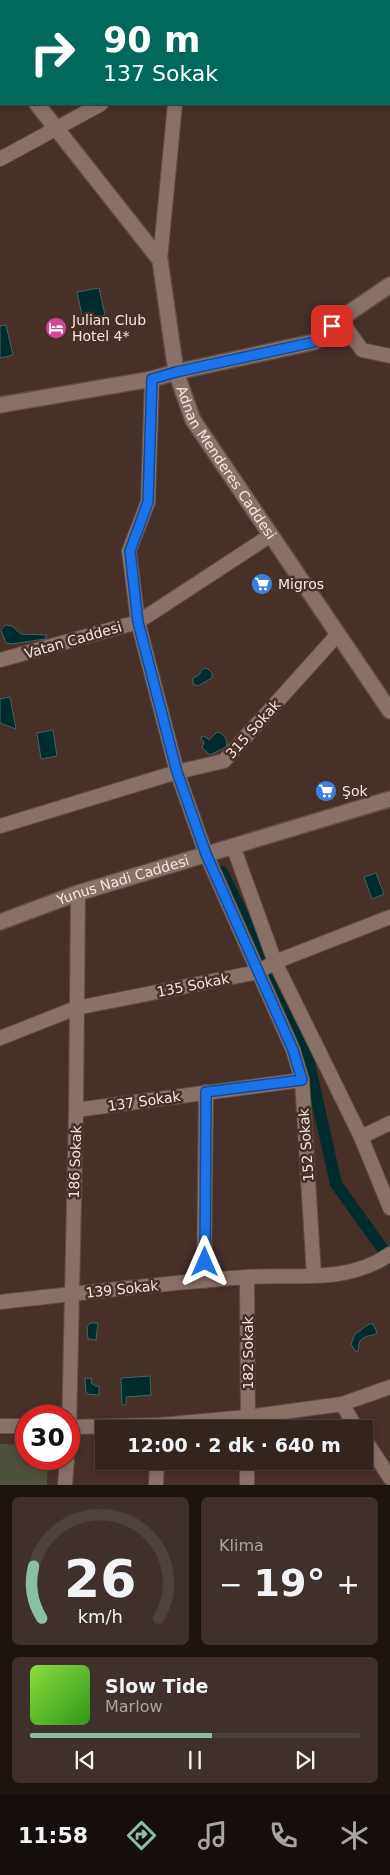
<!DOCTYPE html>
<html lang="tr">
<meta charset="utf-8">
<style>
body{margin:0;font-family:"DejaVu Sans",sans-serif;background:#3f302b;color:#f1f3f6;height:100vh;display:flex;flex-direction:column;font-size:19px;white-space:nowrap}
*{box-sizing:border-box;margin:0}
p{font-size:16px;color:#a9a4a4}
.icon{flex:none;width:28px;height:28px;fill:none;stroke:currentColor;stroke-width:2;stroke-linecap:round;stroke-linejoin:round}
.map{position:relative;height:1485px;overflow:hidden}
.panel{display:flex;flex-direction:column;gap:12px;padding:12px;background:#1d1410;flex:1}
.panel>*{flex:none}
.guide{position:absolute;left:0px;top:0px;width:390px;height:105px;box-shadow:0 2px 8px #0003,0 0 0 1px #4e413c;background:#00695c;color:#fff;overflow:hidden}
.speed{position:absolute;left:15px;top:1405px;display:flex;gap:10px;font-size:25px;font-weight:700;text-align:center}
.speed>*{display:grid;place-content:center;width:65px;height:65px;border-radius:50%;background:#34241e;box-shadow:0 2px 8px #0003,0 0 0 1px #4e413c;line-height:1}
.speed .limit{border:8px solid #d22;background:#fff;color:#111}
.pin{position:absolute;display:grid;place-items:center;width:42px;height:42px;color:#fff;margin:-21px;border-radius:10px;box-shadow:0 2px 8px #0006}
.me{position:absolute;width:55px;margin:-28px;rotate:0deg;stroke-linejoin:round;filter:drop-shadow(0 0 4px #0008)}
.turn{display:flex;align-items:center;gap:18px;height:105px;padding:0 20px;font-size:22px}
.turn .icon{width:65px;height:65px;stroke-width:2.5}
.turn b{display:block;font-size:35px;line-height:42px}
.big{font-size:38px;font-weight:600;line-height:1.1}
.panel .card{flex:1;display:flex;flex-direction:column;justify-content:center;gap:8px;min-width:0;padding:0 18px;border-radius:8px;background:#3f302b}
.panel .dial{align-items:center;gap:0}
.dial svg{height:130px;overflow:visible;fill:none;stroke:#4e413c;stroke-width:7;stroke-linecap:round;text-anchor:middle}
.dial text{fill:#f1f3f6;stroke:none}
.song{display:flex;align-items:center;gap:15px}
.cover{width:60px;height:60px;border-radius:8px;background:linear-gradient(135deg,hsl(90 70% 55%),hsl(110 70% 35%))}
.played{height:5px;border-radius:2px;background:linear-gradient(90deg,#8abfa5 55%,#4e413c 55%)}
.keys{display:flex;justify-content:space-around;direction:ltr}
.heat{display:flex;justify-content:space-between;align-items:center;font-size:28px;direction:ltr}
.panel .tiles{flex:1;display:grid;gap:12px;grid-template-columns:1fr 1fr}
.card:last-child{grid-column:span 2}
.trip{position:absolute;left:95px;top:1420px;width:278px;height:50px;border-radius:0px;background:#34241e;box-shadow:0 2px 8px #0003,0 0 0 1px #4e413c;font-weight:600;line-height:50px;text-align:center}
.menu{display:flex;height:80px;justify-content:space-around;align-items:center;background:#150e0c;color:#a9a4a4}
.menu .icon{width:35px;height:35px}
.menu .on{color:#8abfa5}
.menu b{font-size:22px;color:#f1f3f6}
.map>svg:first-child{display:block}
</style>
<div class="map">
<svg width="390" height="1485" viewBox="0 0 390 1485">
<rect width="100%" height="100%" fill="#463028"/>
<path fill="#4e513d" d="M 0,1444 L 26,1445 L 26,1459 L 48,1459 L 47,1485 L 0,1485 Z"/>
<g fill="#002c2e" stroke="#496463">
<path d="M 99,288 L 105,315 L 83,320 L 77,292 Z"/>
<path d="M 6,325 L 13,355 L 0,358 L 0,326 Z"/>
<path d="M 5,625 L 12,626 L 21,634 L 47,635 L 45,639 L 12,644 L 6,643 L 1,630 Z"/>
<path d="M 205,668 L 208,669 L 212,673 L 212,678 L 198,686 L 193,684 L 193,678 L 198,676 L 202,670 Z"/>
<path d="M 10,697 L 16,729 L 0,723 L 0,699 Z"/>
<path d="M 53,730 L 57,756 L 41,759 L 37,733 Z"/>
<path d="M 217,732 C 223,733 225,737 227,742 L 226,747 L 210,755 L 202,748 L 204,742 L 201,739 L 201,737 L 204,736 L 209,740 Z"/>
<path d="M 376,873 L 384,894 L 372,899 L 364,877 Z"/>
<path d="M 90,1323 L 98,1323 L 96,1340 L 88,1339 L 87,1327 Z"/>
<path d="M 369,1324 L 373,1324 L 377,1332 L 374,1335 C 369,1335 360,1338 359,1344 C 358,1346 359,1349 358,1351 L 355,1351 L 351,1344 L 355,1334 Z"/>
<path d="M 150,1376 L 151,1395 L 126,1397 L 126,1405 L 122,1405 L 121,1378 Z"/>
<path d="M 85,1378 L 92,1379 L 91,1383 L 95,1386 L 99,1386 L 99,1395 L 87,1394 L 86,1393 Z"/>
</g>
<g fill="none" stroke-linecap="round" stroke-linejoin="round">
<path stroke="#002c2e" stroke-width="12" d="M 222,872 L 304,1042 L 336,1184 L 390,1259"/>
<g stroke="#604d46" stroke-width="16">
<g id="street">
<path d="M 131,0 L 131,1"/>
<path d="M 233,1 L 233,0"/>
<path d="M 0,159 L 101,104"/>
<path d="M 160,260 L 175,104"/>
<path d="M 340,319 L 362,350 L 390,356"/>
<path d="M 152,379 L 148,502 L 129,551 L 138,622 L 177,772 L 206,854 L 293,1050 L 302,1080 L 314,1276"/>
<path d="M 0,660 L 138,622 L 271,535"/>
<path d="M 0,826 L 177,772 L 224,761 L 338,634"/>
<path d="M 233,846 L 275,962 L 361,1137 L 390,1208"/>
<path d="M 0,1038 L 76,1008 L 258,972 L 275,962 L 390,917"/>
<path d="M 76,1110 L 302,1080"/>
<path d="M 361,1137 L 390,1123"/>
<path d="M 247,1277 L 248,1429"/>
<path d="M 204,1281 L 206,1092"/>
<path d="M 0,1302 C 82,1293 164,1283 246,1277 C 295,1274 348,1284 390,1254"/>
<path d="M 342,1404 L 357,1429"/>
<path d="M 0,1426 L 26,1426"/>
<path d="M 69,1427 L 159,1425 L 248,1417 L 342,1404 L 390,1387"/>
<path d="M 69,1431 L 76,1110 L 78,893"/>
<path d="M 364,1438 L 390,1478"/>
<path d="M 65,1485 L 67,1459"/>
<path d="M 156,1485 L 157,1461"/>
<path d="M 247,1485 L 247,1461"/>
</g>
</g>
<g stroke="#604d46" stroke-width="18">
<g id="secondary">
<path d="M 0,60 L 1,61"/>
<path id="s1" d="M 37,104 L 160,260 L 176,372 L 193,420 L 390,711"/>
<path d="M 0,405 L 152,379 L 176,372 L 314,342 L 340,319 L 390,285"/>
<path id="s2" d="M 0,922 L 78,893 L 390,799"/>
</g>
</g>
<use href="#street" stroke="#8a7168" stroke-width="14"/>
<use href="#secondary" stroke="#8a7168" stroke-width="15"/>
</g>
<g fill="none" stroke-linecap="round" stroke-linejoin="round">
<g stroke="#114b97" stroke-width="12">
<path id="route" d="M 205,1262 L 206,1092 L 302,1080 L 293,1050 L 206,854 L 177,772 L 138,622 L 130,551 L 148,502 L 152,379 L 176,372 L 314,342 L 332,326"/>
</g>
<use href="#route" stroke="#1a73e8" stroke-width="9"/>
</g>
<defs>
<g id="hotel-disc" transform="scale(1.125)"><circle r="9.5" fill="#d1479c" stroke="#463028"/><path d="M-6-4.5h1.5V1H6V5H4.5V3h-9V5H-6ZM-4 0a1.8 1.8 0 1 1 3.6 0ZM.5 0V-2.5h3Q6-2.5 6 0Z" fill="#fff"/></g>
<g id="supermarket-disc" transform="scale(1.125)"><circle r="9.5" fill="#3f7fe0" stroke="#463028"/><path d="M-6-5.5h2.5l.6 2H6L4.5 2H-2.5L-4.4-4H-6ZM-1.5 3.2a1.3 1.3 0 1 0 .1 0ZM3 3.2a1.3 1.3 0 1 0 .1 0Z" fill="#fff"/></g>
</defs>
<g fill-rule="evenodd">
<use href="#hotel-disc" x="56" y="328"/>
<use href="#supermarket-disc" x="262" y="584"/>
<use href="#supermarket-disc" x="326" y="791"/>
</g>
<g text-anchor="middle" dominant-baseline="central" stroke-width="5" stroke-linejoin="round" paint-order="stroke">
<g font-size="14" fill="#f4e5e0" stroke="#463028" text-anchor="start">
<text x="72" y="320">Julian Club<tspan x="72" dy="16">Hotel 4*</tspan></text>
<text x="278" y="584">Migros</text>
<text x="342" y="791">Şok</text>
</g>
<g font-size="14" fill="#f4e5e0" stroke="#463028">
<text stroke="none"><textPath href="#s1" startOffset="416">Adnan Menderes Caddesi</textPath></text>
<text transform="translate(73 640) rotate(-16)">Vatan Caddesi</text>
<text transform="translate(253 729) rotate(-48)">315 Sokak</text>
<text stroke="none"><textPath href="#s2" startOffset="130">Yunus Nadi Caddesi</textPath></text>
<text transform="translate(193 985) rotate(-11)">135 Sokak</text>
<text transform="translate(144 1101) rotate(-8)">137 Sokak</text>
<text transform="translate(306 1145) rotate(-94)">152 Sokak</text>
<text transform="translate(75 1162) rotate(-88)">186 Sokak</text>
<text transform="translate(122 1289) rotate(-6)">139 Sokak</text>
<text transform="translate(248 1353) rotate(-90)">182 Sokak</text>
</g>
</g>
</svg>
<div class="speed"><div class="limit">30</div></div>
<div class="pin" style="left:332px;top:326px;background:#d93025"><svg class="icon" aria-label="arrive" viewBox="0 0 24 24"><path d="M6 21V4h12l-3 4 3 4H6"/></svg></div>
<svg class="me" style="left:205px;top:1262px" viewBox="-20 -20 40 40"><path d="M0-17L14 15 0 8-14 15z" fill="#1a73e8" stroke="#fff" stroke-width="4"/></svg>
<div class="trip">12:00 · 2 dk · 640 m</div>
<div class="guide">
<div class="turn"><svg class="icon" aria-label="right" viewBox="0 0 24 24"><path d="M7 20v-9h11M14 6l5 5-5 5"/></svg><div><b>90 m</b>137 Sokak</div></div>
</div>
</div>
<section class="panel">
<div class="tiles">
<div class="card dial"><svg viewBox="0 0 100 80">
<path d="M14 69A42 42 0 1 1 86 69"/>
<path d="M14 69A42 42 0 0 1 9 37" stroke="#8abfa5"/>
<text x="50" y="56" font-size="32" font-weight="700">26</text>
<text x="50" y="72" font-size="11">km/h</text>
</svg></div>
<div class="card"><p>Klima</p>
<div class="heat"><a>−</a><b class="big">19°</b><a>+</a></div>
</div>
<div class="card">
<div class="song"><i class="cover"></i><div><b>Slow Tide</b><p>Marlow</p></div></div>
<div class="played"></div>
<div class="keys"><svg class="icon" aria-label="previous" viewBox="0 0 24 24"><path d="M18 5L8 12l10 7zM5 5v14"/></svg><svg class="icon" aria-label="pause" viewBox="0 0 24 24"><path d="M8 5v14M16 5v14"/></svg><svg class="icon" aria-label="next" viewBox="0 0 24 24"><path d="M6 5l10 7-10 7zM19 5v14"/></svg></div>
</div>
</div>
</section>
<nav class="menu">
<b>11:58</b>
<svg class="icon on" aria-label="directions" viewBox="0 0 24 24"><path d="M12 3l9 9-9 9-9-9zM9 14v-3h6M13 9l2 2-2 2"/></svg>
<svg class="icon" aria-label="music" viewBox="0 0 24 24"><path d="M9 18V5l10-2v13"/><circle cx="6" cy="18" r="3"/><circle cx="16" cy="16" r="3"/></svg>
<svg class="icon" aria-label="phone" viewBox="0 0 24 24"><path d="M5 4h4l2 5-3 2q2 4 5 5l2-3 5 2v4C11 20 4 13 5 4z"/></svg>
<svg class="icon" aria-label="climate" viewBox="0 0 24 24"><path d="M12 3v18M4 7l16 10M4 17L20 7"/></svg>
</nav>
